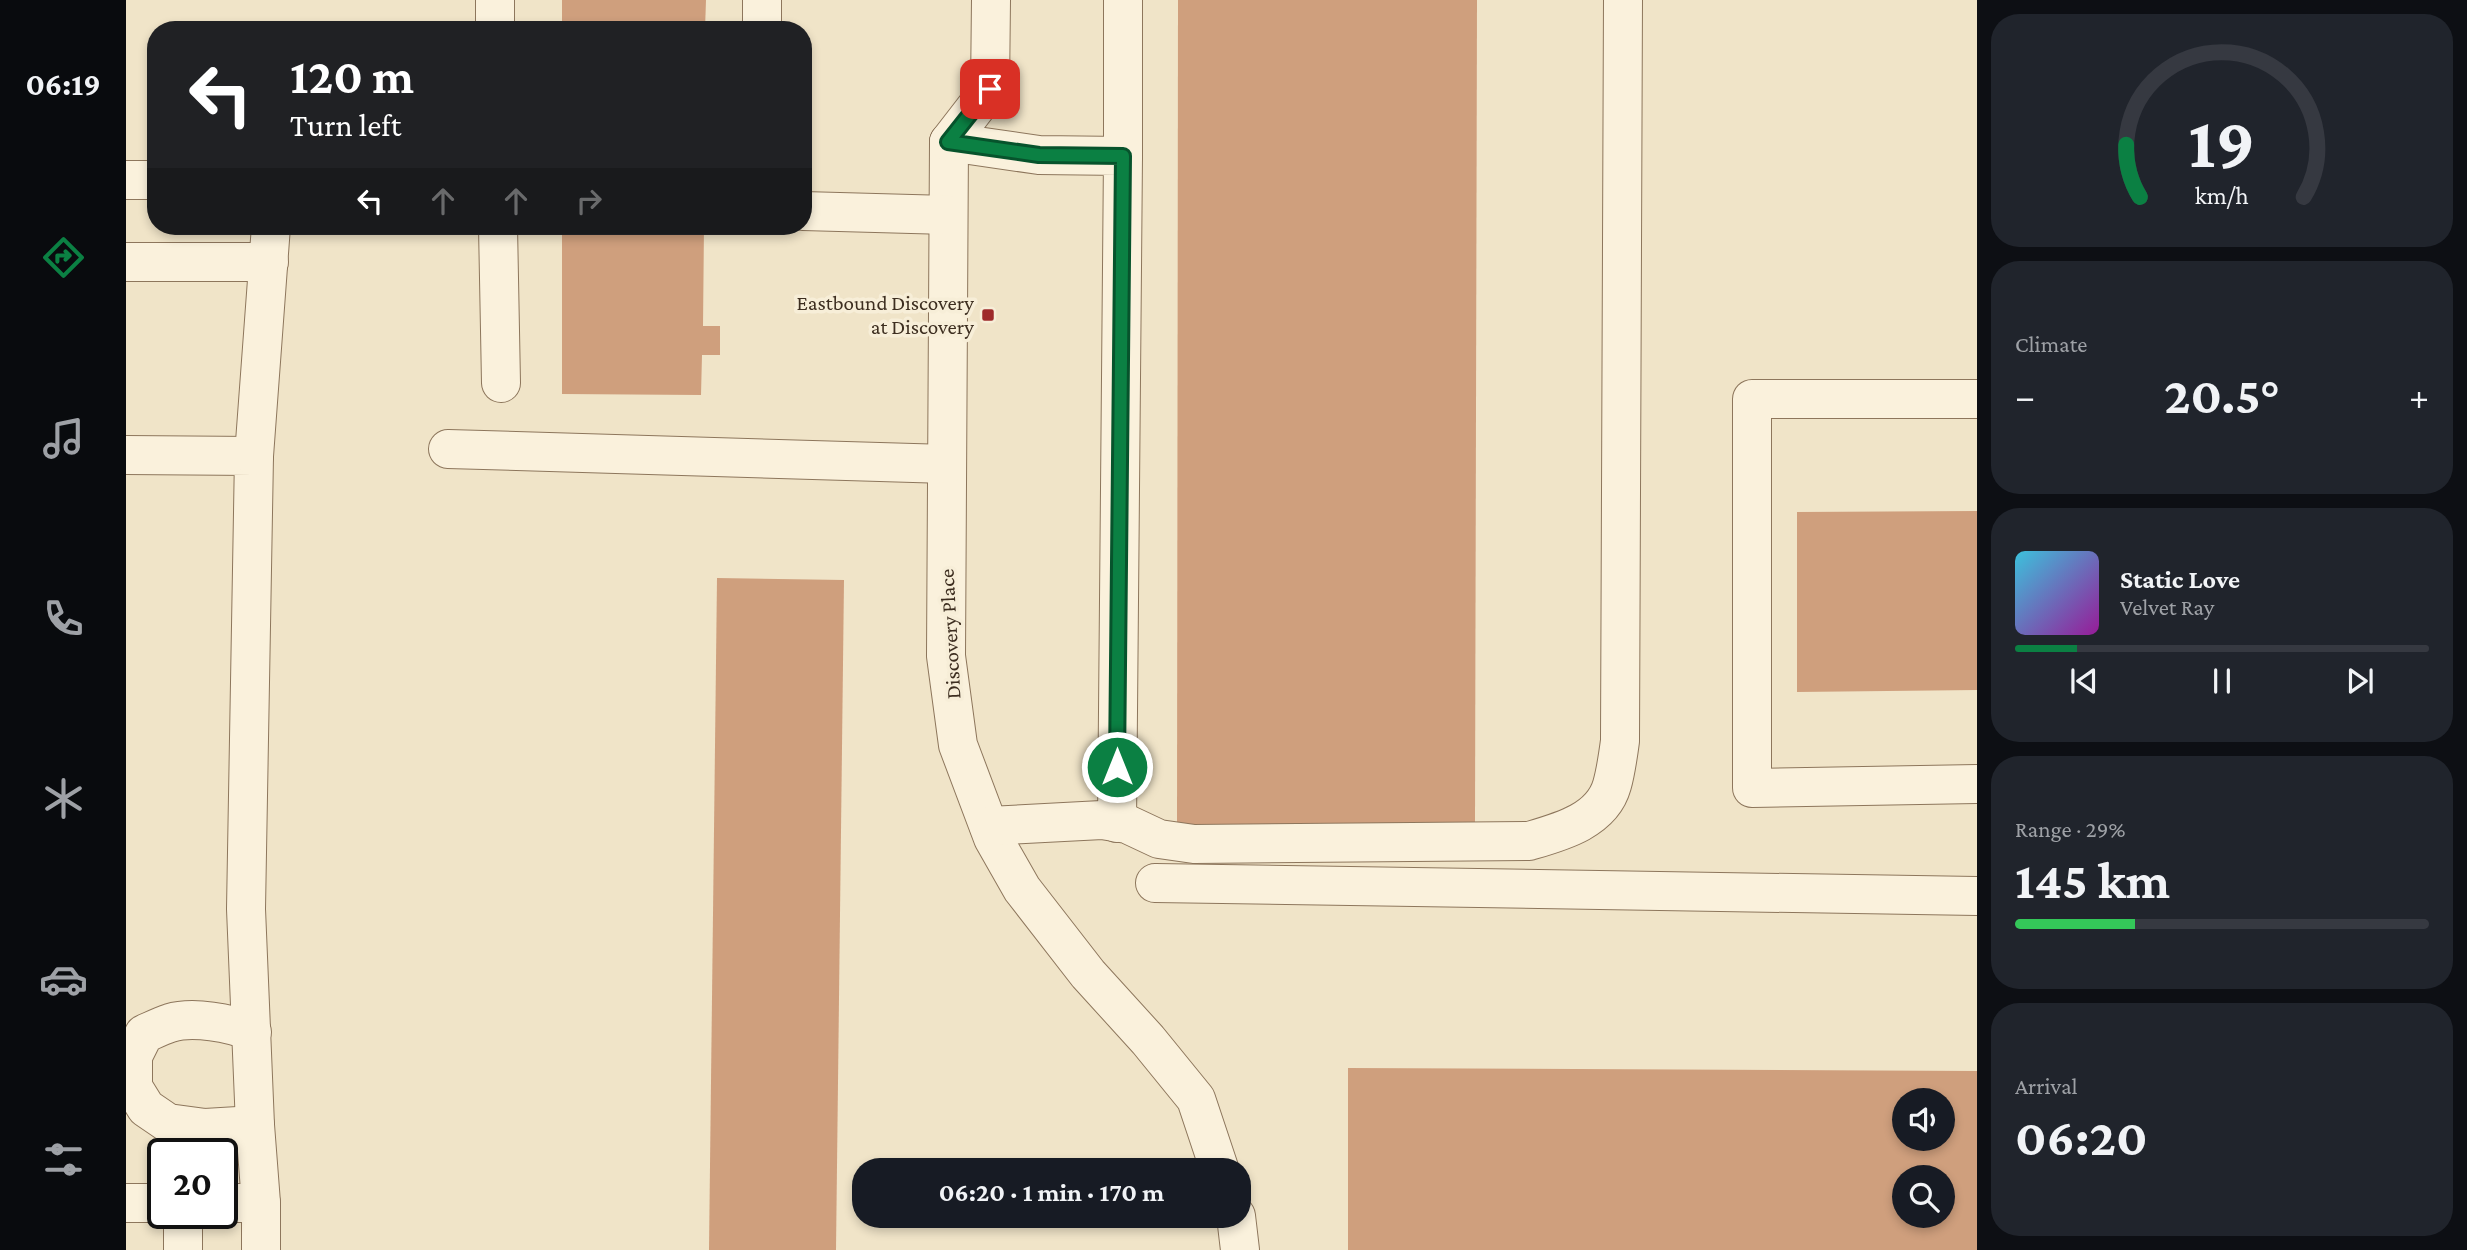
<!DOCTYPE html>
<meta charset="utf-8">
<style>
body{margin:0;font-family:"Crimson Pro",serif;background:#20242c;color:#f1f3f6;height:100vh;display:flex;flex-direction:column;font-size:26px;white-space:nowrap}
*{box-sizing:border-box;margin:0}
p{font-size:23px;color:#9ea1a6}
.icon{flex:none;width:38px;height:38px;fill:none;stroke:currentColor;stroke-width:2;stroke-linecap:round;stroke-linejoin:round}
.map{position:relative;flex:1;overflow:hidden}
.drawer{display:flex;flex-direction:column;gap:14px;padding:14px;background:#0d0f14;width:490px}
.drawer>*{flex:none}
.hud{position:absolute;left:21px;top:21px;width:665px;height:214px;border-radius:28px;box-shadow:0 4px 10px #0003;background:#202124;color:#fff;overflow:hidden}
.fabs{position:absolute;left:1766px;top:1088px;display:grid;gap:14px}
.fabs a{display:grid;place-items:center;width:63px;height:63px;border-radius:50%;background:#171b24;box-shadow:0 4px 10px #0003;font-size:35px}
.speed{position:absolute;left:21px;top:1138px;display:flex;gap:14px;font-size:35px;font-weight:700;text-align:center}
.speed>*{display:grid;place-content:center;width:91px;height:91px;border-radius:50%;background:#171b24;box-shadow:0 4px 10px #0003;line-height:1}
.speed .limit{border:4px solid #111;border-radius:10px;background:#fff;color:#111}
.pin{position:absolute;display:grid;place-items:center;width:60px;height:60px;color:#fff;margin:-30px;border-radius:14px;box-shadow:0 4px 10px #0006}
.me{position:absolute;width:77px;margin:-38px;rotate:0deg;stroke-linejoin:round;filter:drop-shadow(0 0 5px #0008)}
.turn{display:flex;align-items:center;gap:24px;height:147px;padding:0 28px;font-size:32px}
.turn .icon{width:91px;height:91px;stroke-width:2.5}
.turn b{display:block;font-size:49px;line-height:60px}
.lanes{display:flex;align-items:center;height:66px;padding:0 28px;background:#0003;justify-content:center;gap:35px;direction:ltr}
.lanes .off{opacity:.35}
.big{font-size:52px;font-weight:700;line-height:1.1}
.drawer .card{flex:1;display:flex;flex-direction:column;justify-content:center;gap:10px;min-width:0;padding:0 24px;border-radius:28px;background:#20242c}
.drawer .dial{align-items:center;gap:0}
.dial svg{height:182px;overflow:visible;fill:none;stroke:#363941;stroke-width:7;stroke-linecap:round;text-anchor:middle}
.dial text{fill:#f1f3f6;stroke:none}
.song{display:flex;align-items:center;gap:21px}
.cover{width:84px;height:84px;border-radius:10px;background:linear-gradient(135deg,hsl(190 70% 55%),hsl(300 70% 35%))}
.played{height:7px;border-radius:4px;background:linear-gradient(90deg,#0b8043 15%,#363941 15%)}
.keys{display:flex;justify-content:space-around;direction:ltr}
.heat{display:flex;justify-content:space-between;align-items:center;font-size:38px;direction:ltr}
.charge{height:10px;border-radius:5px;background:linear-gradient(90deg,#34c759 29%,#363941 0)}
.trip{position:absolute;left:726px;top:1158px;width:399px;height:70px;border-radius:28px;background:#171b24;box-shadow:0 4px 10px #0003;font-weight:700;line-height:70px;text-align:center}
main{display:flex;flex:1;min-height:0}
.dock{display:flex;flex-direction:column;width:126px;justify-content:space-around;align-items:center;background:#090b0e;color:#9ea1a6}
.dock .icon{width:49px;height:49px}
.dock .selected{color:#0b8043}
.dock b{font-size:32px;color:#f1f3f6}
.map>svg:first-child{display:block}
</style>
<main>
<nav class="dock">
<b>06:19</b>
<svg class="icon selected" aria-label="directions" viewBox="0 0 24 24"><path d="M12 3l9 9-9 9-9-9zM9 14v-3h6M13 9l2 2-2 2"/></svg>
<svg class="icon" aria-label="music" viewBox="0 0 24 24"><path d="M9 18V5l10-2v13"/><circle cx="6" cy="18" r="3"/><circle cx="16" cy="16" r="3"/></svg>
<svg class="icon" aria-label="phone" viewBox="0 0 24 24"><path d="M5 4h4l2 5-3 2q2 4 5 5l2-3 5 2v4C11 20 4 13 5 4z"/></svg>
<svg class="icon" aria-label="climate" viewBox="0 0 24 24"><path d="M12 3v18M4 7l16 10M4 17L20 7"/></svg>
<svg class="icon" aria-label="car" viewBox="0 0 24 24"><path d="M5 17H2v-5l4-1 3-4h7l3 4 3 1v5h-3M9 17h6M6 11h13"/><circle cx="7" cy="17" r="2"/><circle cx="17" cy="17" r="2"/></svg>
<svg class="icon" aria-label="filters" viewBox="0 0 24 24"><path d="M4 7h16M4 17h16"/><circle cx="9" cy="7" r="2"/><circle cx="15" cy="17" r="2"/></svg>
</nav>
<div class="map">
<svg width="1851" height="1250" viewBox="0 0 1851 1250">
<rect width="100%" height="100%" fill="#f0e4c8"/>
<g fill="#cf9f7d" fill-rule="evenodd">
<path d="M 436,0 L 580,0 L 579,30 L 436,30 Z"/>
<path d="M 1052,0 L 1351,0 L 1349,823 L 1051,825 Z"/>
<path d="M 436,226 L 578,226 L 577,326 L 594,326 L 594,355 L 576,355 L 575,395 L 436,394 Z"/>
<path d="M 1851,511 L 1851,690 L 1671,692 L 1671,512 Z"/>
<path d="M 591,578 L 718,580 L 710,1250 L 583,1250 Z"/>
<path d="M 1222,1068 L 1851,1071 L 1851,1250 L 1222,1250 ZM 1778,1101 L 1816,1101 L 1816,1139 L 1778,1139 ZM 1778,1178 L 1816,1178 L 1816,1216 L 1778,1216 Z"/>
</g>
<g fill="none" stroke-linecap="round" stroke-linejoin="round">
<g stroke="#8d765c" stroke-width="40">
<g id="minor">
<path d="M 369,0 L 369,30"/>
<path d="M 997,0 L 997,156"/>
<path d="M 636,30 L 636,0"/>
<path d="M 823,142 L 820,656 L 832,745 L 867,838 L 896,889 L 962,974 L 1022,1040 L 1070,1099 L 1094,1171"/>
<path d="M 823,142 L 913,155 L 997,156 L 991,823"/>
<path d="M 823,142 L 864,89 L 865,0"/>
<path d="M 0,180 L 30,180"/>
<path d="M 677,211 L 822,215"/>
<path d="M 372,226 L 375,383"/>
<path d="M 0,262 L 143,262"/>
<path d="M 1851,399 L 1626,399 L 1626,788 L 1851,784"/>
<path d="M 322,449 L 821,464"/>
<path d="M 0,455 L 128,456 L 120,909 L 129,1125 L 135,1203"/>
<path d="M 128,456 L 145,226"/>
<path d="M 863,826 L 976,820 L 1001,824 L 1033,839 L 1068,844 L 1403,841 C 1434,832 1476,821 1486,785 C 1490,771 1492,756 1494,741 L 1497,0"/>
<path d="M 1029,883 L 1851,896"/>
<path d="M 126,1032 C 105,1023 67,1016 44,1023 C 35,1026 27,1030 18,1034 L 7,1056 L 7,1087 L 20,1108 L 42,1123 L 79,1128 L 129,1125"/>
<path d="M 0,1203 L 37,1203"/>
<path d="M 96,1203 L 135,1203 L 135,1250"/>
<path d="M 1110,1216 L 1114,1250"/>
<path d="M 57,1250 L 57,1213"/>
</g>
</g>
<use href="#minor" stroke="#faf1dc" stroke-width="38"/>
</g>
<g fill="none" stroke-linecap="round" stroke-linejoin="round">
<g stroke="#07532c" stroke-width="18">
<path id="route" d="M 864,89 L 822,142 L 913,155 L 997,156 L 991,767"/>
</g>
<use href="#route" stroke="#0b8043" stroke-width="12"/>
</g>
<rect fill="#9e2a2b" stroke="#f7eed8" stroke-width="2.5" x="855" y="308" width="14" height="14" rx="3.5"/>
<g text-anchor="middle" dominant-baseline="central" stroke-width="7" stroke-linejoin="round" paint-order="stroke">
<g font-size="21" fill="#3d2e20" stroke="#f7eed8" text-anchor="end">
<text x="848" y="303">Eastbound Discovery<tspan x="848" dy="24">at Discovery</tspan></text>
</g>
<g font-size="21" fill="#3d2e20" stroke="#f7eed8">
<text transform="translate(824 634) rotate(-93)">Discovery Place</text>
</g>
</g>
</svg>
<div class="fabs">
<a><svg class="icon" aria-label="sound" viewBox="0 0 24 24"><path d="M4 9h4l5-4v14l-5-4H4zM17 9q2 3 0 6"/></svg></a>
<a><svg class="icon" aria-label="search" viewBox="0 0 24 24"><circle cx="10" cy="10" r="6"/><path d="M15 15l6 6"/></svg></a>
</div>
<div class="speed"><div class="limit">20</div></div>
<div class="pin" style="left:864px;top:89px;background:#d93025"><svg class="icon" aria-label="arrive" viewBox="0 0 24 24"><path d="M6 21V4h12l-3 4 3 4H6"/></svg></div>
<svg class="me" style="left:991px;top:767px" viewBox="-20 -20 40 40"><circle r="17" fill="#0b8043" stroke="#fff" stroke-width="3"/><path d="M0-11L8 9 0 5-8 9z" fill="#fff"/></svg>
<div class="trip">06:20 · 1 min · 170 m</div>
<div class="hud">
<div class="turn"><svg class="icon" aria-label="left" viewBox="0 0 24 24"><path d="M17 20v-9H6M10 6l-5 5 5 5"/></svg><div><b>120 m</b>Turn left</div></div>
<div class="lanes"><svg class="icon" aria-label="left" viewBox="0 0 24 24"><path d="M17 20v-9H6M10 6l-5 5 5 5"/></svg><svg class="icon off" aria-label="ahead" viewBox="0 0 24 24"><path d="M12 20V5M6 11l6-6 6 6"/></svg><svg class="icon off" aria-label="ahead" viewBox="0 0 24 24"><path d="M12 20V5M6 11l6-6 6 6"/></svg><svg class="icon off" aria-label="right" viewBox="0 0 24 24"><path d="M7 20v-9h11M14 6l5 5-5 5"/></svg></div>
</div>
</div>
<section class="drawer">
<div class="card dial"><svg viewBox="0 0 100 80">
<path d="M14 69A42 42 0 1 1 86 69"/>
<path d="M14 69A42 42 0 0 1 8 46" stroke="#0b8043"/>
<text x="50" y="56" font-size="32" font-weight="700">19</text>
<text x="50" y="72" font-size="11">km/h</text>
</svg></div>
<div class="card"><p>Climate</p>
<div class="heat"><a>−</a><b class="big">20.5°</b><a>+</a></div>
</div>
<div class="card">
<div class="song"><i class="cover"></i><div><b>Static Love</b><p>Velvet Ray</p></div></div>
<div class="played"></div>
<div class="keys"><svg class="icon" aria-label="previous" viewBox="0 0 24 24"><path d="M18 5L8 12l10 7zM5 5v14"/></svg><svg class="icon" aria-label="pause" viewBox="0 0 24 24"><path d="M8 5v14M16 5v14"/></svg><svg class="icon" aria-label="next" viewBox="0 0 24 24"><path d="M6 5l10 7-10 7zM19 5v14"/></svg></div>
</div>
<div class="card"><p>Range · 29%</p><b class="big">145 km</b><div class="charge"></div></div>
<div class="card"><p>Arrival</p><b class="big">06:20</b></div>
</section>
</main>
